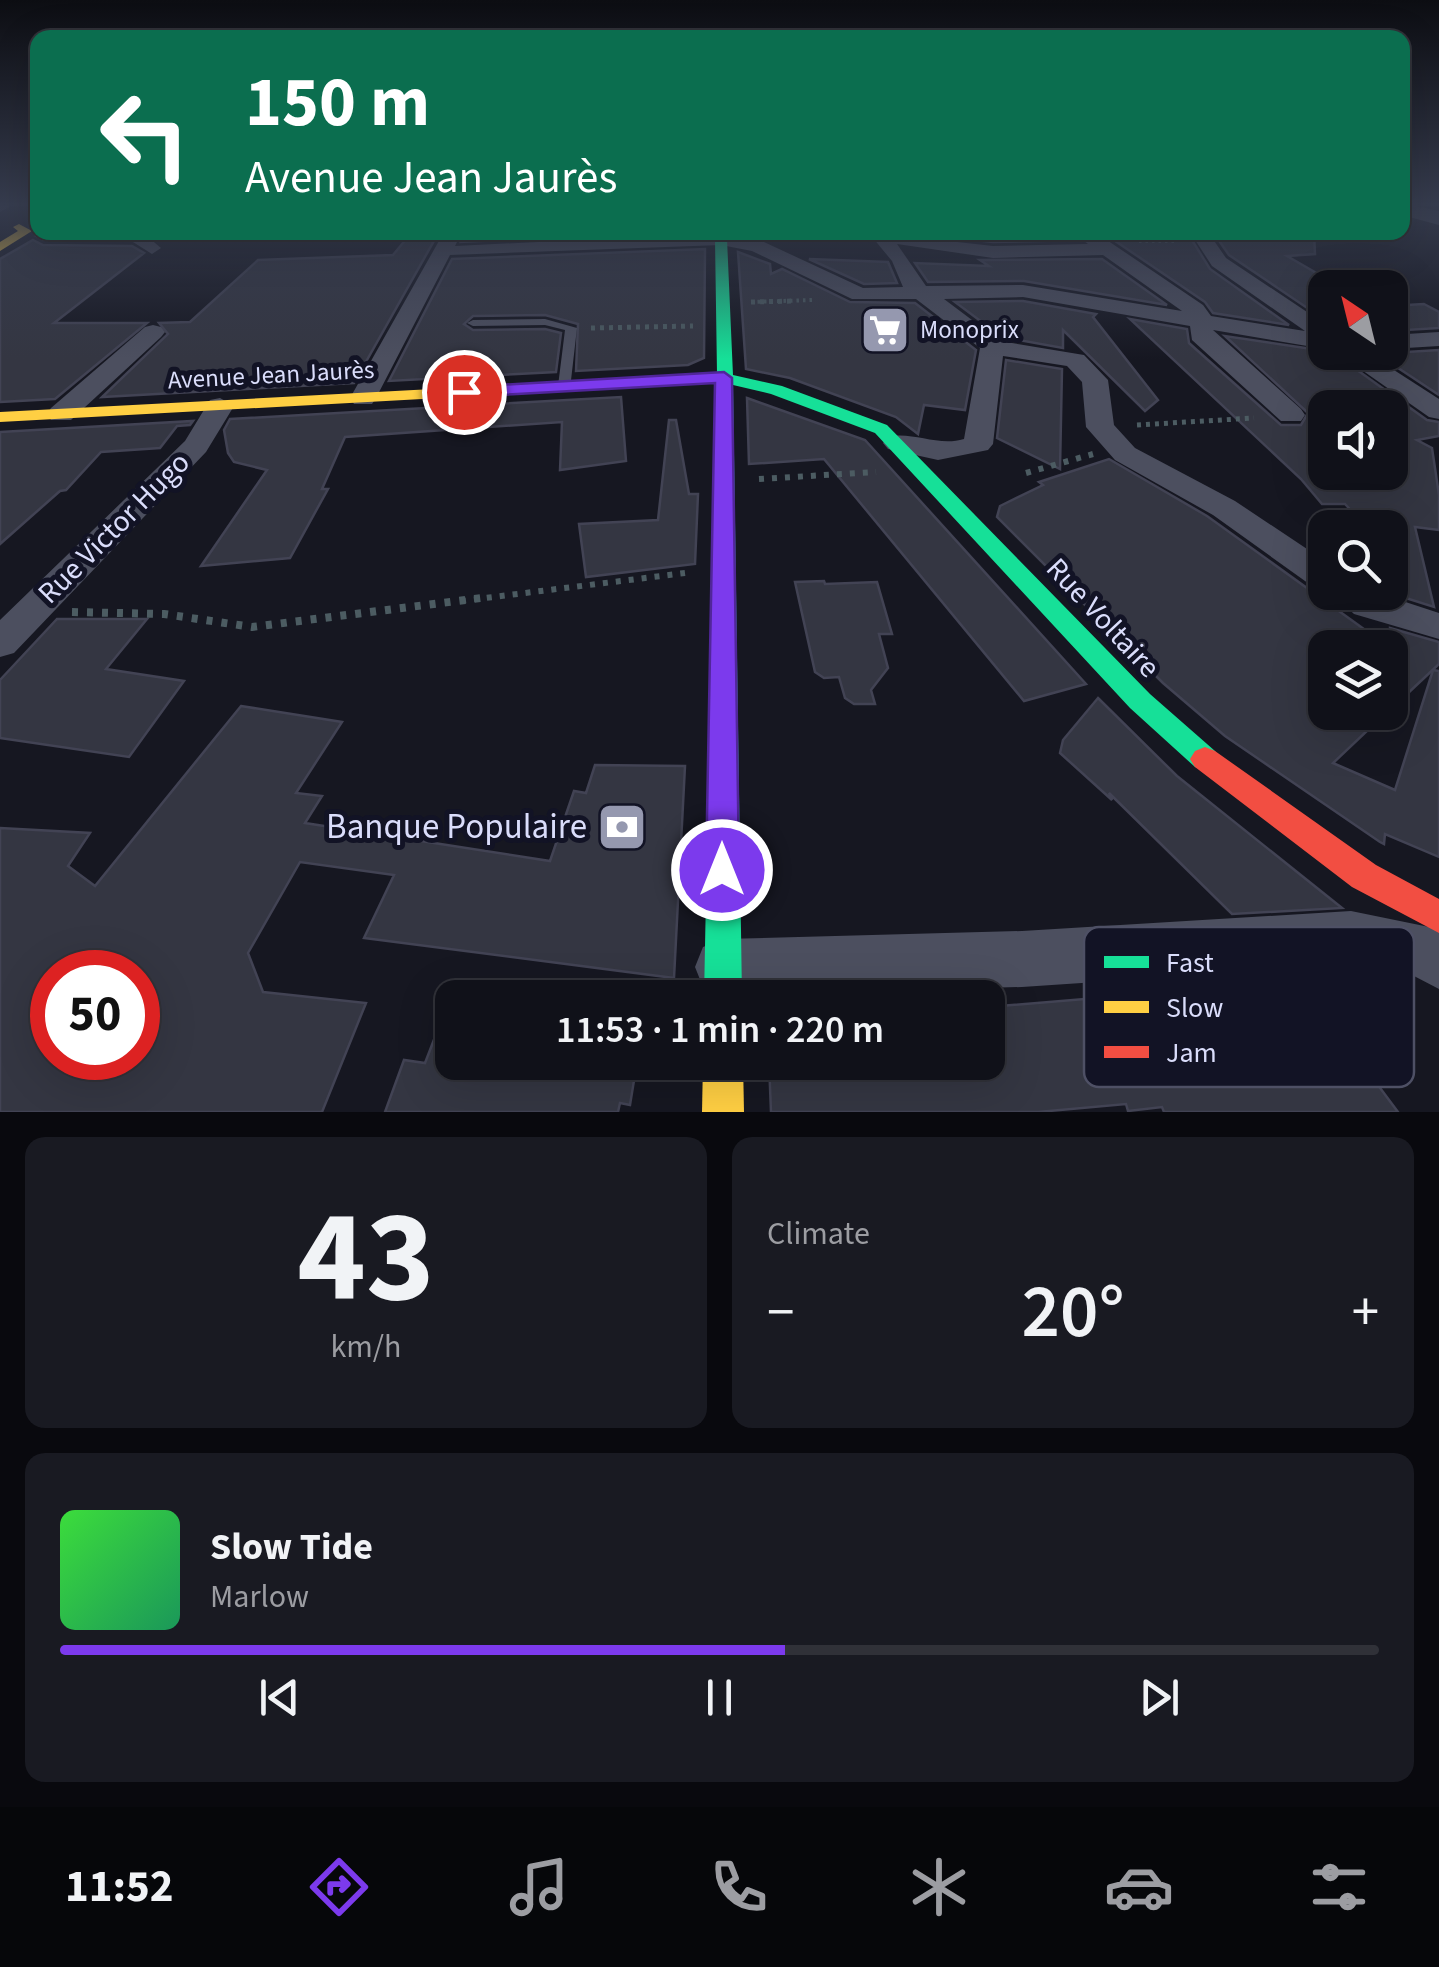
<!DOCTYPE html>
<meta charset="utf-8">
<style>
body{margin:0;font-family:"Source Sans 3",sans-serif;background:#191a22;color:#f1f3f6;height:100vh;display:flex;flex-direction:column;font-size:38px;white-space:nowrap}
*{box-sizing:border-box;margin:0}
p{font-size:32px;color:#9c9da2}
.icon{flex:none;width:55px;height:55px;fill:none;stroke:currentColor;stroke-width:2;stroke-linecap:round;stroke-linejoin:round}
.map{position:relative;height:1112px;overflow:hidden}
.panel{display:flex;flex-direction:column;gap:25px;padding:25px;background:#09090e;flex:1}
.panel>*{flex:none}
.banner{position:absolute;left:30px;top:30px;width:1380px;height:210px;border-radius:20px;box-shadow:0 10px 40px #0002,0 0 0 2px #303138;background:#0b6e4f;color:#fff;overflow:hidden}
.needle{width:65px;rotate:325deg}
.buttons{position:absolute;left:1308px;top:270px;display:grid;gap:20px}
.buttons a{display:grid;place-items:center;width:100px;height:100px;border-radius:20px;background:#101119;box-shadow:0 10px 40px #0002,0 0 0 2px #303138;font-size:50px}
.speed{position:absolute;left:30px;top:950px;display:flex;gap:20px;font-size:50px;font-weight:700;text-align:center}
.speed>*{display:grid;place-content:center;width:130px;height:130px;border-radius:50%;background:#101119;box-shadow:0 10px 40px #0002,0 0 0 2px #303138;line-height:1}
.speed .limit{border:15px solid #d22;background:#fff;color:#111}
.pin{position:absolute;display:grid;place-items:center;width:85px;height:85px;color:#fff;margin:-42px;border:5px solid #fff;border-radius:50%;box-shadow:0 2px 10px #0007}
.me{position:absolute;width:110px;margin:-55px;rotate:0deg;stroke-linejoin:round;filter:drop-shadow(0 0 8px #0008)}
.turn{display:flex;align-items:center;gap:35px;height:210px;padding:0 50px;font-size:45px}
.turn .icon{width:130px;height:130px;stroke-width:2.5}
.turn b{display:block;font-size:70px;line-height:85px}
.big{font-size:75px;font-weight:600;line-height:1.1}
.panel .widget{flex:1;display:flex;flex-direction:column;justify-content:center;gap:15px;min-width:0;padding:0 35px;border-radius:20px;background:#191a22}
.panel .dial{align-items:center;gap:0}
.dial b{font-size:130px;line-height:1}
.song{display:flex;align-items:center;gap:30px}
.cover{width:120px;height:120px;border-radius:15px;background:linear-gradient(135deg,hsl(120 70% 55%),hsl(150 70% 35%))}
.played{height:10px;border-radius:5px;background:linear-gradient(90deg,#7c3aed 55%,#303138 55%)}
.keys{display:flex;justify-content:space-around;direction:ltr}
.heat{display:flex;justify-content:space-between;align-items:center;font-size:55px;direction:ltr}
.panel .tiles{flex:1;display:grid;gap:25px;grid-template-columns:1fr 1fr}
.widget:last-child{grid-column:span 2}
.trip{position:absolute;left:435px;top:980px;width:570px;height:100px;border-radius:20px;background:#101119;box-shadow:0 10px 40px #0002,0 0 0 2px #303138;font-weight:600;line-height:100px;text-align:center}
.tabs{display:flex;height:160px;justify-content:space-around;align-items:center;background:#06070a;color:#9c9da2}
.tabs .icon{width:70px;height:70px}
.tabs .selected{color:#7c3aed}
.tabs b{font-size:45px;color:#f1f3f6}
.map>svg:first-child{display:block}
</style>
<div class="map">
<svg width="1439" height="1112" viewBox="0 0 1439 1112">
<rect width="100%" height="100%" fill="#161721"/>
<g fill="#343642" stroke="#424354" stroke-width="2.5" fill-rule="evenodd">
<path d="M 412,232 L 439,232 L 354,383 L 102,397 L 168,334 L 159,323 L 190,322 L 258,260 L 393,255 Z"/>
<path d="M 466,232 L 654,232 L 461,242 Z"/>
<path d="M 943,232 L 1069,232 L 1078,240 L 993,242 L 949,237 Z"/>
<path d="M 1102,232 L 1187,232 L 1210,269 L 1289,325 L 1213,313 L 1205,302 Z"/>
<path d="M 1213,232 L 1314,232 L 1315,254 L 1287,256 L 1325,278 L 1325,320 L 1229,255 Z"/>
<path d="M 33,240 L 43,245 L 132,246 L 144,253 L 54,323 L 147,323 L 55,399 L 0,402 L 0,259 Z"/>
<path d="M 705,249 L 704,358 L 688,365 L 576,371 L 578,324 L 545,315 L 473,316 L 464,324 L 473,330 L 545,329 L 561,333 L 556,372 L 389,381 L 452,259 Z"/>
<path d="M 738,252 L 770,264 L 771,274 L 782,269 L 850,302 L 915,303 L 976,350 L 965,410 L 924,405 L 918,434 L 896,417 L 790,378 L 746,369 Z"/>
<path d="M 809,259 L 888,262 L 897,283 L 864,284 Z"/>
<path d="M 1102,259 L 1167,305 L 1024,281 L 928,282 L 915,263 L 989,266 L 980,260 Z"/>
<path d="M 1023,301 L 1096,314 L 1093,317 L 1158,400 L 1145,411 L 1063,330 L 1063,348 L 1002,337 L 955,302 Z"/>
<path d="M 1424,304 L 1439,312 L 1439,328 L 1390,331 L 1390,306 Z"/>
<path d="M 1130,319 L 1187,329 L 1189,343 L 1281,425 L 1301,425 L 1308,413 L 1225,336 L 1332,352 L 1427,420 L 1439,422 L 1439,436 L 1417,440 L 1432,448 L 1439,495 L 1439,530 L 1415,527 L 1434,607 L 1390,593 L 1390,523 L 1358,518 L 1345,504 L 1322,504 L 1301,479 ZM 1390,399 L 1390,472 L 1325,472 L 1325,402 Z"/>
<path d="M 1439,350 L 1439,395 L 1374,352 L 1390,353 Z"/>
<path d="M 1006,360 L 1062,369 L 1060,469 L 997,438 Z"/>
<path d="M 621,397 L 626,461 L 560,470 L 562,422 L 345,437 L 322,489 L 328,489 L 290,558 L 201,566 L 267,470 L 234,462 L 228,453 L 224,430 L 230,419 Z"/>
<path d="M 747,398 L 865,440 L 1086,684 L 1024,701 L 824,459 L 749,464 Z"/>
<path d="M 669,420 L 676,420 L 689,494 L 698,494 L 695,564 L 586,577 L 579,524 L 658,520 Z"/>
<path d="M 193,421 L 190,425 L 177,426 L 160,448 L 101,452 L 66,490 L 60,491 L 0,544 L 0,432 Z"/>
<path d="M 1109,459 L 1207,516 L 1368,632 L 1325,644 L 1325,712 L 1387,712 L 1333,763 L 1395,790 L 1433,670 L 1439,671 L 1439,857 L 1385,834 L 1384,844 L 1380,842 L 1225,736 L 1163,683 L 997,517 L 1000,506 L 1043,485 L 1039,482 Z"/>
<path d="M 824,581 L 825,584 L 877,582 L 892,634 L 879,634 L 888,668 L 871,690 L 875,704 L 854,704 L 845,698 L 839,677 L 824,678 L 815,672 L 795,582 Z"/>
<path d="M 57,619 L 147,619 L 106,669 L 184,681 L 129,757 L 0,738 L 0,680 Z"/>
<path d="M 1390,628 L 1439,642 L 1439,664 L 1390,710 Z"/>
<path d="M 1098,698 L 1177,776 L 1342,908 L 1232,914 L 1109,793 L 1112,800 L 1060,753 L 1063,740 Z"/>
<path d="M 241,706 L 342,722 L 296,793 L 322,796 L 305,823 L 550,861 L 574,791 L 586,793 L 595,765 L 685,766 L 674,978 L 364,938 L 394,875 L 300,862 L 248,953 L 263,992 L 366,1003 L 322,1112 L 0,1112 L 0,828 L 90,833 L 68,866 L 95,886 ZM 52,972 L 138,972 L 138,1058 L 52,1058 Z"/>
<path d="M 1252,985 L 1260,1001 L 1304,986 L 1398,1112 L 1164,1112 L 1162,1107 L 1128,1111 L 1126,1104 L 1038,1112 L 771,1112 L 769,1062 L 988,1062 L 988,1007 Z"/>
<path d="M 450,998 L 452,1062 L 637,1062 L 630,1105 L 620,1103 L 618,1112 L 385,1112 L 404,1060 L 425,1063 Z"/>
</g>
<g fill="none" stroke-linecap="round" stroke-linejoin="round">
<g stroke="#4c5c62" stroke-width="4" stroke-dasharray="2.5 4" stroke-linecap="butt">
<path d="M 1139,241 L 1176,241"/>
<path d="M 751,302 L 813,300"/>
</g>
<g stroke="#4c5c62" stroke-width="5" stroke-dasharray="4 5" stroke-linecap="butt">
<path d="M 751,302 L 796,301"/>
<path d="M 591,328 L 693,326"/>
<path d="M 1342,408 L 1365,404"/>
<path d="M 1137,425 L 1254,418"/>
</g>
<g stroke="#4c5c62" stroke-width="6" stroke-dasharray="5 8" stroke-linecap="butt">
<path d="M 1026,473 L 1093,454"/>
<path d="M 759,479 L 876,472"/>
<path d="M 461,601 L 685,573"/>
</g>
<path stroke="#4c5c62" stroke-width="8" stroke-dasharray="6 9" stroke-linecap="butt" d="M 72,612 L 164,614 L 252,627 L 481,598"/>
<g fill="#4c4f5f" fill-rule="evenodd">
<path d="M 1402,203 L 1439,211 L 1439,217 L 1402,208 Z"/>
<path d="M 545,319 L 577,328 L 570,389 L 560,389 L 558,386 L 565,330 L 545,325 L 473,326 L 467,323 L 473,320 Z"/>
</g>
<g fill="#4c4f5f" fill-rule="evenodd">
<path d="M 0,203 L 16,203 L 0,212 Z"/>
<path d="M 1402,204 L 1439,215 L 1439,225 L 1402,215 Z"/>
<path d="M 38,228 L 38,232 L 142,232 L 161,248 L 152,254 L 133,242 L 43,241 L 34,236 Z"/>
<path d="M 444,232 L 462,232 L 455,246 L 721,233 L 764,242 L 863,288 L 903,287 L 892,261 L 868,232 L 993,246 L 1088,244 L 1073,232 L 1095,232 L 1203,305 L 1211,316 L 1305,331 L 1212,266 L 1190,232 L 1208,232 L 1226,258 L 1325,324 L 1325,349 L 1213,330 L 1301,409 L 1305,415 L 1301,421 L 1281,421 L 1192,340 L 1190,326 L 1023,297 L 944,299 L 1000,341 L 1084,355 L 1108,380 L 1114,425 L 1135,448 L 1235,501 L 1325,561 L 1325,589 L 1312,586 L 1213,515 L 1115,460 L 1086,427 L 1082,382 L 1067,366 L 1003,356 L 993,444 L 988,450 L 938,460 L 888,449 L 883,443 L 888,437 C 912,431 938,447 964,439 L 980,348 L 916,299 L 852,299 L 752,251 L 721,245 L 450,255 L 376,398 L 372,404 L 354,404 L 350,398 ZM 897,244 L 993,258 L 1103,255 L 1182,311 L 1023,285 L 926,286 Z"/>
<path d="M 153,325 L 161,327 L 165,332 L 161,337 L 71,420 L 51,420 L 47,414 L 51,408 L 145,327 Z"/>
<path d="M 1439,332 L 1439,346 L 1390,349 L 1390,335 Z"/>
<path d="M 1336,352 L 1366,352 L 1439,399 L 1439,419 L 1429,417 Z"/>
<path d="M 220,398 L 234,406 L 206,452 L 14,653 L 0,657 L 0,620 L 185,441 L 210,400 Z"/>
<path d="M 1330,592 L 1375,592 L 1439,613 L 1439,639 L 1354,614 Z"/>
<path d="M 1351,911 L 1439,929 L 1439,989 L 1414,976 L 1351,965 L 1022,987 L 723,995 L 703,987 L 695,967 L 703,947 L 723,939 L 1022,931 Z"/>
</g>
<path fill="#16e098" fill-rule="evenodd" d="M 711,232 L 722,232 L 727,239 L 733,375 L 782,386 L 887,425 L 1150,694 L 1215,751 L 1220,759 L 1215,767 L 1205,771 L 1195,767 L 1130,708 L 875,433 L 771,394 L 733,385 L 742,998 L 704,998 L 716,383 L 489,396 L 481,391 L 489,386 L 717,373 L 715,239 Z"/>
<g fill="#ffcf43" fill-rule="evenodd">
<path d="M 19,224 L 32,231 L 0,251 L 0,242 L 18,231 L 13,227 Z"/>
<path d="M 489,386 L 497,391 L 495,395 L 0,422 L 0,412 Z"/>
<path d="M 703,1062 L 743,1062 L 744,1112 L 702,1112 Z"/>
</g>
<path fill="#f24e42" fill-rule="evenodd" d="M 1205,747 L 1215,751 L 1376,865 L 1439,899 L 1439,933 L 1352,887 L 1195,767 L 1190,759 L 1195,751 Z"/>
</g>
<linearGradient id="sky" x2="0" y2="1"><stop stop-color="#0c0d12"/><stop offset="0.57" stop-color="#363c4e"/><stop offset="1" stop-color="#363c4e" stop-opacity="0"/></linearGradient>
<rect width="1439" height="359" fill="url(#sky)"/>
<path fill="#7c3aed" stroke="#51269a" stroke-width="2.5" d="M 724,372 L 732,378 L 739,870 L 734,881 L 722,885 L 711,881 L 706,870 L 715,383 L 464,397 L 456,392 L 464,387 Z"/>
<defs>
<g id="supermarket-square" transform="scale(2.5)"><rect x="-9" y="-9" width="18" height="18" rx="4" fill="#9598af" stroke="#121325"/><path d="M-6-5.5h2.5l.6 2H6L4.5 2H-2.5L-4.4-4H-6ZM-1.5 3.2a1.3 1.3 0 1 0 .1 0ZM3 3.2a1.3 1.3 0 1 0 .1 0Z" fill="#fff"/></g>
<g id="bank-square" transform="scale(2.5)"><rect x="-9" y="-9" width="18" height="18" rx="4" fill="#9598af" stroke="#121325"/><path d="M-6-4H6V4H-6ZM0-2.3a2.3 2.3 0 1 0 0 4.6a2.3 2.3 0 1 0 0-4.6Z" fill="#fff"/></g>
</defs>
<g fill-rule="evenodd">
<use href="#supermarket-square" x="885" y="330"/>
<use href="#bank-square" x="622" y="827"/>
</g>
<g text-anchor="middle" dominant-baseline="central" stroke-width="10" stroke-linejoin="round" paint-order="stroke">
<g font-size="25" fill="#daddfb" stroke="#121325" text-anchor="start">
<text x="920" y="330">Monoprix</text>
</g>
<g font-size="25" fill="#daddfb" stroke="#121325">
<text transform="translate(271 375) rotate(-3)">Avenue Jean Jaurès</text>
</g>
<g font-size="30" fill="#daddfb" stroke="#121325">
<text transform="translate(114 528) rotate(-45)">Rue Victor Hugo</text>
<text transform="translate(1103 618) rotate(47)">Rue Voltaire</text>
</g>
<g font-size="35" fill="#daddfb" stroke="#121325" text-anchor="end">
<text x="587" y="827">Banque Populaire</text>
</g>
</g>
<rect x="1084" y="927" width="330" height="160" rx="15" fill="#121325" stroke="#4e5065" stroke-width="2.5"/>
<rect x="1104" y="956" width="45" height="12" fill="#16e098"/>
<rect x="1104" y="1001" width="45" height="12" fill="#ffcf43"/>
<rect x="1104" y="1046" width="45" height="12" fill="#f24e42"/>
<g font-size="28" fill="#daddfb">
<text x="1166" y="972">Fast</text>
<text x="1166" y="1017">Slow</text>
<text x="1166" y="1062">Jam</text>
</g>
</svg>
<div class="buttons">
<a><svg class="needle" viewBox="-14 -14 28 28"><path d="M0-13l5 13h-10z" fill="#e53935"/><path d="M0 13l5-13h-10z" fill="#9c9da2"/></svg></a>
<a><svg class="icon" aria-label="sound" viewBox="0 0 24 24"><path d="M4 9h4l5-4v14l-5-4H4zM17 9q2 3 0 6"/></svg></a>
<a><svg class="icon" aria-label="search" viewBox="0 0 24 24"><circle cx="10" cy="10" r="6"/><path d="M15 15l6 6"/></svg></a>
<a><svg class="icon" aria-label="layers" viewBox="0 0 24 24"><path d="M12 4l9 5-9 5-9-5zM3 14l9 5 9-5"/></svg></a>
</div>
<div class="speed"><div class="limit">50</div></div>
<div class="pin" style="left:464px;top:392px;background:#d93025"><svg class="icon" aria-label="arrive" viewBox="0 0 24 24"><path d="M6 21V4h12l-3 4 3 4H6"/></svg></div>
<svg class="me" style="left:722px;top:870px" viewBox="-20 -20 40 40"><circle r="17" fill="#7c3aed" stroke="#fff" stroke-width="3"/><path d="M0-11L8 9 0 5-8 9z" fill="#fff"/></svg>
<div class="trip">11:53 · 1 min · 220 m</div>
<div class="banner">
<div class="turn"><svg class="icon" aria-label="left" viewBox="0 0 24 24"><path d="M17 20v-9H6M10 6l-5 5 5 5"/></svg><div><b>150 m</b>Avenue Jean Jaurès</div></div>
</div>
</div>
<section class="panel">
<div class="tiles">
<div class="widget dial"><b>43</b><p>km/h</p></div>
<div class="widget"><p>Climate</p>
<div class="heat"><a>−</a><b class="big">20°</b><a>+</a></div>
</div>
<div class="widget">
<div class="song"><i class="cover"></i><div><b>Slow Tide</b><p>Marlow</p></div></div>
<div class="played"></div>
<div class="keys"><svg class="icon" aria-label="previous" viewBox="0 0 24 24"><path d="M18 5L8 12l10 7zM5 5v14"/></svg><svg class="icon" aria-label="pause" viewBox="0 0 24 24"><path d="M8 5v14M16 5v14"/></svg><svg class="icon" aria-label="next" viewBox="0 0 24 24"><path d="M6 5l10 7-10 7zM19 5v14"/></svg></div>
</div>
</div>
</section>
<nav class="tabs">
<b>11:52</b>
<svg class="icon selected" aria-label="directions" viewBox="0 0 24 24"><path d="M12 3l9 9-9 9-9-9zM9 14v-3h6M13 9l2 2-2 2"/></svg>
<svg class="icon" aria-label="music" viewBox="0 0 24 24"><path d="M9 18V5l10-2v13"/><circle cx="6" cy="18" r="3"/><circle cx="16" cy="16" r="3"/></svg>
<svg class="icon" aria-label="phone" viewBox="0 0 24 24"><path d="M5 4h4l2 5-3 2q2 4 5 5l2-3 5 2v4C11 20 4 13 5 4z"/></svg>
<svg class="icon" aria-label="climate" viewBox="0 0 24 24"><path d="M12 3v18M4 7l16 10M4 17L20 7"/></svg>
<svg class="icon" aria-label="car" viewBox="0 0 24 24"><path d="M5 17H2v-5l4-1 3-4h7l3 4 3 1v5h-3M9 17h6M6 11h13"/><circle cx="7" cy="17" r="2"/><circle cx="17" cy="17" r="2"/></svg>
<svg class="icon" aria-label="filters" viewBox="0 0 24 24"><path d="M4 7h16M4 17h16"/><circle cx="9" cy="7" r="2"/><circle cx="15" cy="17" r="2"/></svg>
</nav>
